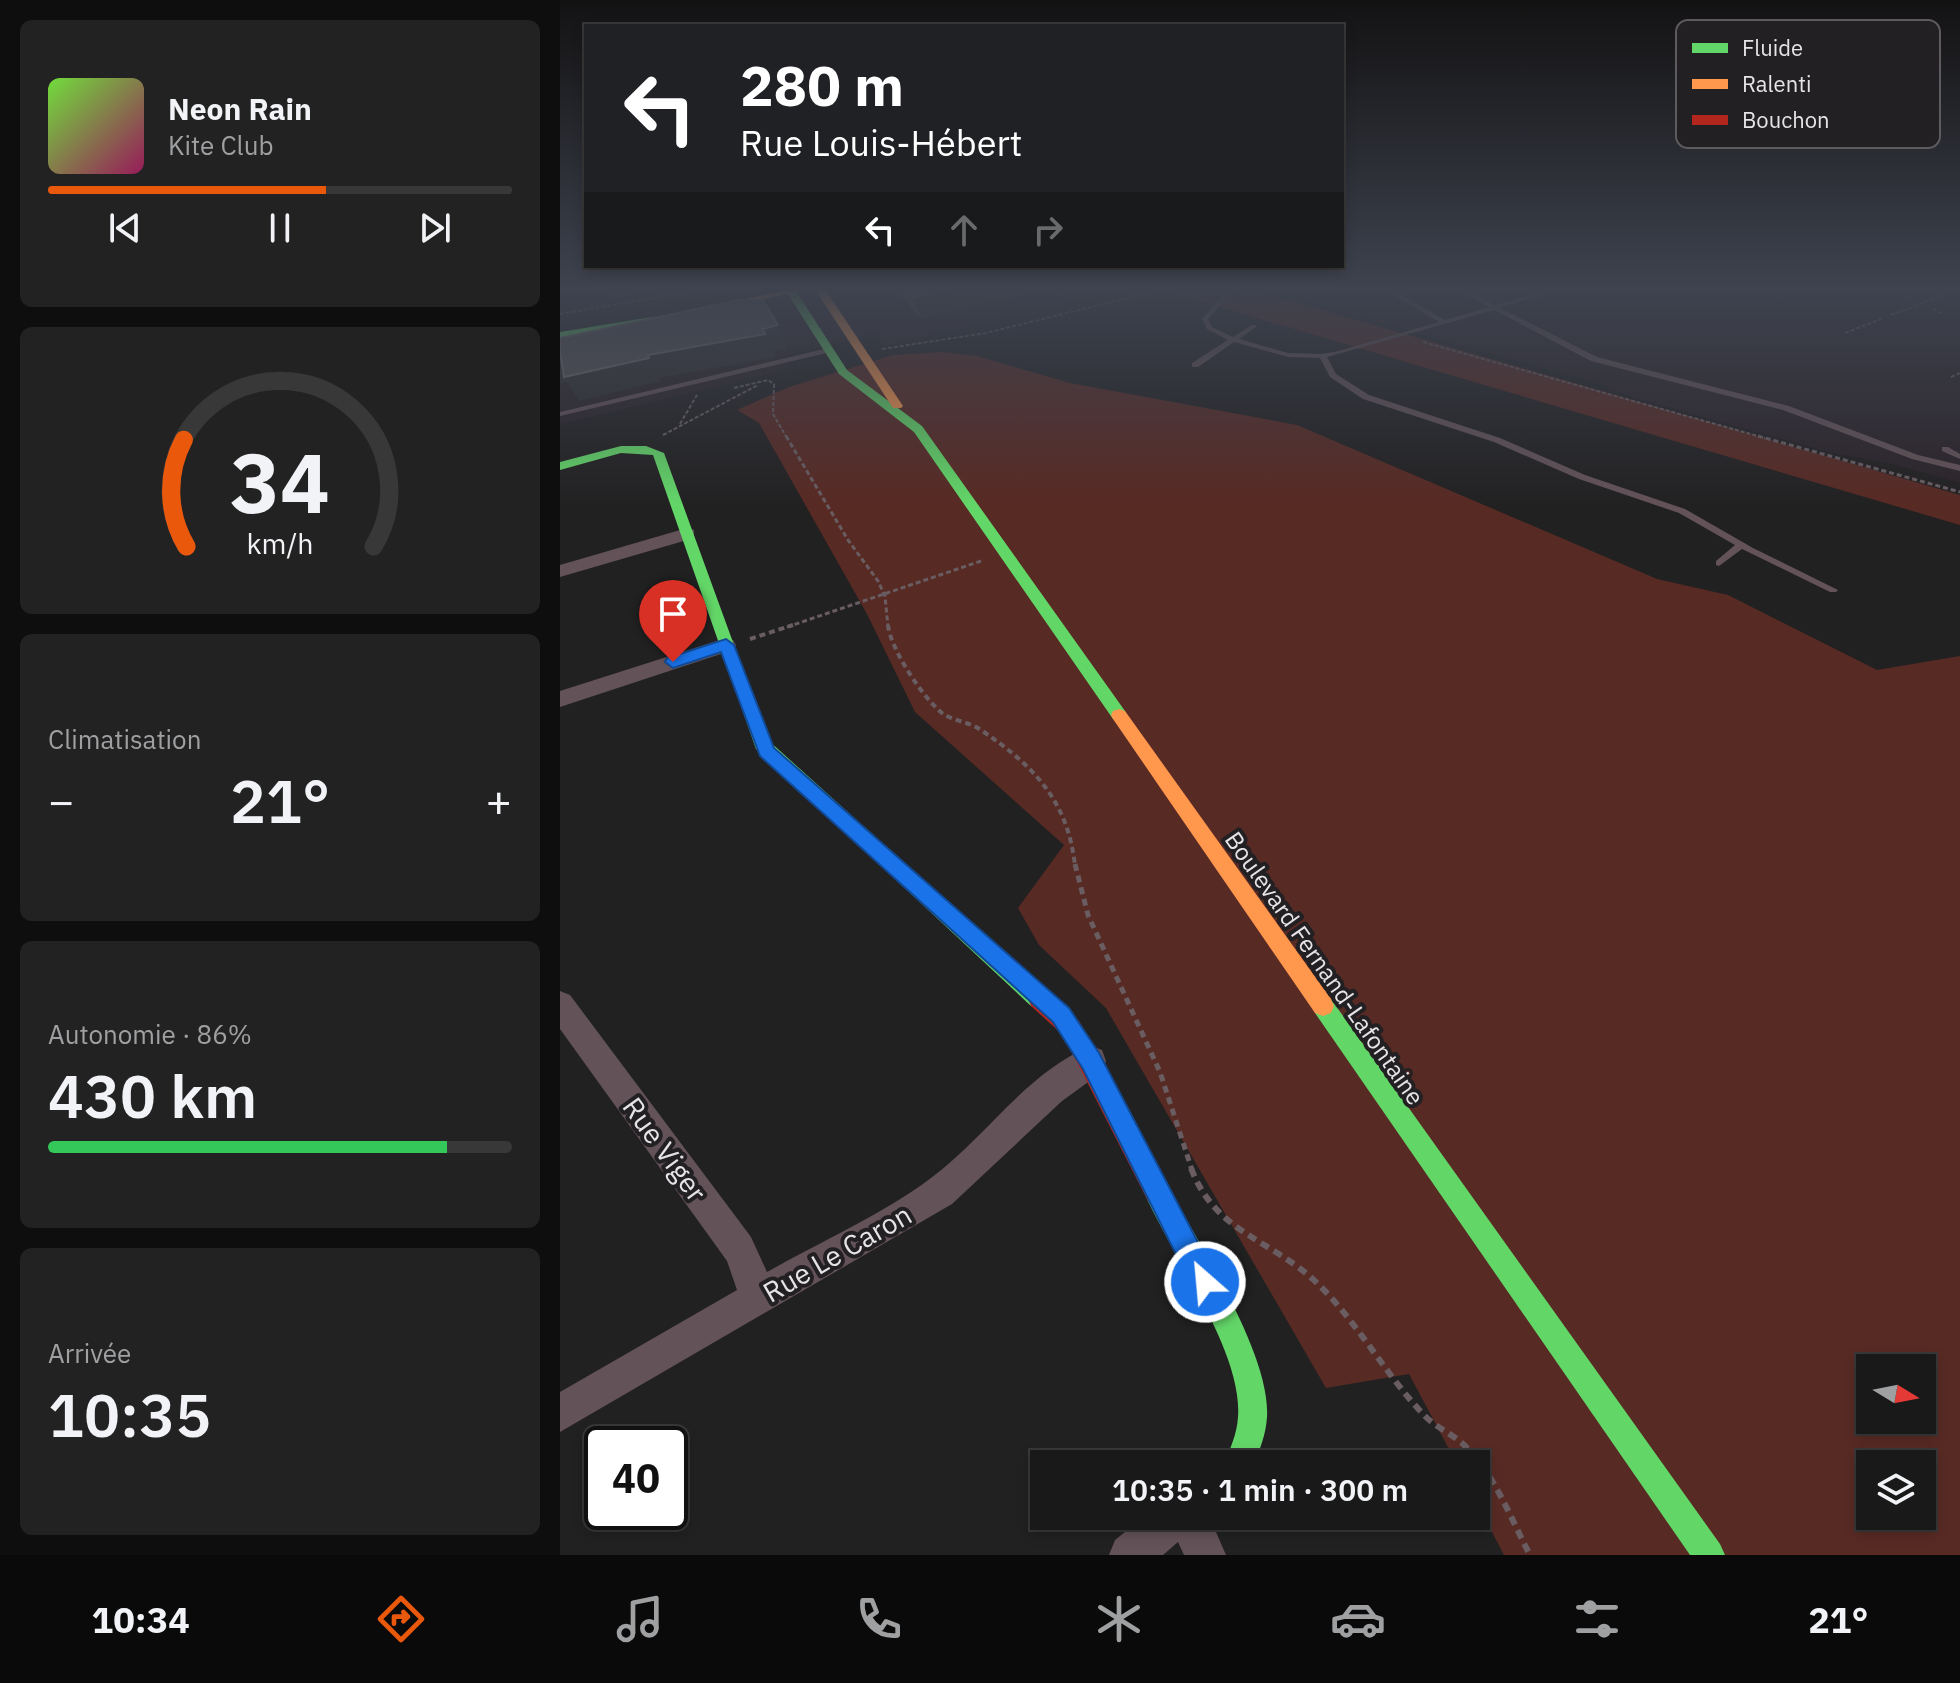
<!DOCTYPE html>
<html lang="fr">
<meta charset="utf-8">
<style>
body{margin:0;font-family:"IBM Plex Sans",sans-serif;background:#232223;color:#f1f3f6;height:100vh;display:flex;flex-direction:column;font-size:30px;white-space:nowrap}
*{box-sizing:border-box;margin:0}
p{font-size:26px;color:#9fa0a2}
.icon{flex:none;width:44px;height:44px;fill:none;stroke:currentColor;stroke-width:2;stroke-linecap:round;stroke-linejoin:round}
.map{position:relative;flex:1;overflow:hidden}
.sheet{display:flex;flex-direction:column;gap:20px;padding:20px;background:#0e0e0e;width:560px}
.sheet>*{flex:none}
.hud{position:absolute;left:24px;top:24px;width:760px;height:244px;border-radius:0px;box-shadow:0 4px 12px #0003,0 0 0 2px #383839;background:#202124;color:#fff;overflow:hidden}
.needle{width:52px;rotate:100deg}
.tools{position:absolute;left:1296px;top:1354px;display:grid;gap:16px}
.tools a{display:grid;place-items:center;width:80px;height:80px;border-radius:0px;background:#1a191a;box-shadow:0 4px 12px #0003,0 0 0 2px #383839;font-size:40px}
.speed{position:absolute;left:24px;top:1426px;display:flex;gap:16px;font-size:40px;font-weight:700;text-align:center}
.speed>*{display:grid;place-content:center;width:104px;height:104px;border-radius:50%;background:#1a191a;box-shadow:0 4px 12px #0003,0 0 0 2px #383839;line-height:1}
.speed .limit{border:4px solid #111;border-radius:12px;background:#fff;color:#111}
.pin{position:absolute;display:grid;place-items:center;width:68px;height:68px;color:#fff;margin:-82px -34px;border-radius:50% 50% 50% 0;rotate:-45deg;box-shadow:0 0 8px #0007}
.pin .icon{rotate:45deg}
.me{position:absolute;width:88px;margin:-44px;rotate:333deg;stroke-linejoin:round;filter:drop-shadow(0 0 6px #0008)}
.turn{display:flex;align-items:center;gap:28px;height:168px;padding:0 24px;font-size:36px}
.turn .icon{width:104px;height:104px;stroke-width:2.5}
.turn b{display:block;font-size:56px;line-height:68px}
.lanes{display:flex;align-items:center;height:76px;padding:0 24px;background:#0003;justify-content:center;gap:40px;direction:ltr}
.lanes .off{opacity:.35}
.big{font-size:60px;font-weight:600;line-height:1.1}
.sheet .tile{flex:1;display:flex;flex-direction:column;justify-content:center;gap:12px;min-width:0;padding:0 28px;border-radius:12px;background:#232223}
.sheet .dial{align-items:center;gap:0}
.dial svg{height:208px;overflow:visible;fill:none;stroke:#383839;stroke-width:7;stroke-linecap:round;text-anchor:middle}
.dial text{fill:#f1f3f6;stroke:none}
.song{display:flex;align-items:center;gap:24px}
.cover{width:96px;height:96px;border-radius:12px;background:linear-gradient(135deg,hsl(100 70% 55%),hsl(330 70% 35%))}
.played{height:8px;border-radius:4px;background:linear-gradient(90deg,#ea580c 60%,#383839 60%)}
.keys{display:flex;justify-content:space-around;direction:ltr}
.heat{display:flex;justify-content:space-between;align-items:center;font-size:44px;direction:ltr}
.charge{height:12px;border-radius:6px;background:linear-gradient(90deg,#34c759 86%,#383839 0)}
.trip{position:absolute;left:470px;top:1450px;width:460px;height:80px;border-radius:0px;background:#1a191a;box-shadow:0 4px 12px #0003,0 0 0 2px #383839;font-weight:600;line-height:80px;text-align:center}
.menu{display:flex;height:128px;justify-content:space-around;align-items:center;background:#0a0a0a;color:#9fa0a2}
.menu .icon{width:56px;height:56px}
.menu .current{color:#ea580c}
.menu b{font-size:36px;color:#f1f3f6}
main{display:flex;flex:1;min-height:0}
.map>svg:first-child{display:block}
</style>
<main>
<section class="sheet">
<div class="tile">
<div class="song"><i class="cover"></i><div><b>Neon Rain</b><p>Kite Club</p></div></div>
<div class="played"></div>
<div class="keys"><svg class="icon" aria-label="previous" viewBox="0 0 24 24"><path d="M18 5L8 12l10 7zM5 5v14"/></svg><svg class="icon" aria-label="pause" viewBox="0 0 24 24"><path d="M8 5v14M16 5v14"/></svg><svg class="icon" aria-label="next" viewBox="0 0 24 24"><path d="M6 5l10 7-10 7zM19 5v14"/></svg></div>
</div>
<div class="tile dial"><svg viewBox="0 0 100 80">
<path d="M14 69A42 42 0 1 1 86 69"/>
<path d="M14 69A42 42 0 0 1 13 28" stroke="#ea580c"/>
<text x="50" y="56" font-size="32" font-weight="700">34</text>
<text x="50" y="72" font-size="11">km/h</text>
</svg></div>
<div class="tile"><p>Climatisation</p>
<div class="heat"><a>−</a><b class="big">21°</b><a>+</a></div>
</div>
<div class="tile"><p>Autonomie · 86%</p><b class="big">430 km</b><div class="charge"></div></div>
<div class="tile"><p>Arrivée</p><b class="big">10:35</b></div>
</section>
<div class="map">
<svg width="1400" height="1555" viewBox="0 0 1400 1555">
<rect width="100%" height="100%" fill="#222122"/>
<g fill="#2b2329">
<path d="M 0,288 L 151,288 L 0,313 Z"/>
<path d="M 286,288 L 570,288 L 324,347 L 315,334 L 226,355 L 231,369 L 0,424 L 0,340 Z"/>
<path d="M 693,288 L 1400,288 L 1400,483 L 1332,464 L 1272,453 L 1047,390 L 1049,386 Z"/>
</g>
<g fill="#582a24" fill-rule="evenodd">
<path d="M 595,288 L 686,288 L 1400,495 L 1400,525 Z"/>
<path d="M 383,352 L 416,356 L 510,383 L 737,425 L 1097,579 L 1168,595 L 1317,670 L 1400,656 L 1400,1555 L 944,1555 L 916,1501 L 916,1464 L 897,1464 L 849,1374 L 766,1388 L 546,1008 L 479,945 L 458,908 L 504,845 L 355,712 L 307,614 L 199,423 L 177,410 L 229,387 L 333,355 ZM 1310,1368 L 1362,1368 L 1362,1420 L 1310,1420 ZM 1310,1464 L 1362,1464 L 1362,1516 L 1310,1516 Z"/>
</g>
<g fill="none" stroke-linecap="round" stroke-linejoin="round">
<g stroke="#695d62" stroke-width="2" stroke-dasharray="4 2" stroke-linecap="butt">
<path d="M 493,288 L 500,295"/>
<path d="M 1348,297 L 1350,300"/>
<path d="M 1373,309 L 1384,314"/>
<path d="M 0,314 L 154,288"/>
<path d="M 1331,315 L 1382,296"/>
<path d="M 1285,333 L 1321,319"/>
<path d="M 863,342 L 1205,438"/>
<path d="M 322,349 L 426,333 L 608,288"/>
<path d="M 1391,377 L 1400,373"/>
<path d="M 174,388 L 208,380 L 214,384 L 213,414 L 227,438"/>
<path d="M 120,424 L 137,395"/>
<path d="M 103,435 L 198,385"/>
</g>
<g stroke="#695d62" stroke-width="3" stroke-dasharray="5 3" stroke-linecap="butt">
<path d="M 226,436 L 288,540 L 318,581 L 325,596 L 328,627"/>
<path d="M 1198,436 L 1400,492"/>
<path d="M 227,627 L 424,560"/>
</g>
<g stroke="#695d62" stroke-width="4" stroke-dasharray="6 4" stroke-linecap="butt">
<path d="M 328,625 C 330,648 363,698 382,713 C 393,721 410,722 421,730 C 474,766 508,801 515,866"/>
<path d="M 190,639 L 233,625"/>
</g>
<path stroke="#695d62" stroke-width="5" stroke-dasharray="7 5" stroke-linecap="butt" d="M 515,864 L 528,915 L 600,1072 L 632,1170"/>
<path stroke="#695d62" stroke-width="6" stroke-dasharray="9 6" stroke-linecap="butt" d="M 631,1168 C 656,1234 712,1239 758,1284 C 799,1324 826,1376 866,1417 C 878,1429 897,1436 909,1450 C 936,1478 952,1521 970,1555"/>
<g fill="#635258" fill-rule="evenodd">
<path d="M 670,288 L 676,288 L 648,319 L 652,327 L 673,337 L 692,325 L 696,325 L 696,327 L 679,339 L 728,353 L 760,354 L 775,352 L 879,322 L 822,288 L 829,288 L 885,320 L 929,307 L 894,288 L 901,288 L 935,305 L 994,288 L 1003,288 L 940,308 L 1037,357 L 1229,406 L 1358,455 L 1400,465 L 1400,471 L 1352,459 L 1223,410 L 1031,361 L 934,310 L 767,357 L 776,374 L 809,395 L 940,438 L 1025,475 L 1125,509 L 1193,548 L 1278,590 L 1276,592 L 1270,592 L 1182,549 L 1159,566 L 1156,565 L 1156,561 L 1175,545 L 1119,513 L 1019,479 L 934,442 L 803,399 L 770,377 L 760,358 L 728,357 L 674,342 L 638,367 L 632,367 L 632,363 L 668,340 L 647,329 L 642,319 Z"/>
<path d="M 1389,288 L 1400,288 L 1400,292 L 1390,289 Z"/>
<path d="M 268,348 L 271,348 L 271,352 L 0,416 L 0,412 Z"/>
<path d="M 1382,447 L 1388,447 L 1400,454 L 1400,459 L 1382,451 Z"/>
</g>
<g fill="#635258" fill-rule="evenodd">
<path d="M 127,528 L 134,530 L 134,538 L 0,577 L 0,565 Z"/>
<path d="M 166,638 L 173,640 L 176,645 L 173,650 L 0,707 L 0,691 Z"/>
<path d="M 0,991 L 10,995 L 191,1237 L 207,1272 C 260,1242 323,1214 371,1178 C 426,1137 467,1072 531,1046 L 542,1050 L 546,1061 L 542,1072 L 502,1101 L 392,1204 L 0,1432 L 0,1392 L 177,1290 L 167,1261 L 0,1029 Z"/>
<path d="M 585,1516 L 649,1516 L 666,1555 L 624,1555 L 618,1542 L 603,1555 L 549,1555 L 555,1540 Z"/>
</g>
<g fill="#63d668" fill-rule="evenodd">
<path d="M 224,288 L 234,288 L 287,370 L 362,426 L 565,711 L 567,715 L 565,719 L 553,719 L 354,432 L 279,374 Z"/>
<path d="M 92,317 L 96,318 L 96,322 L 0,338 L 0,332 Z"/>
<path d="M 61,446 L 86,446 L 104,453 L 209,741 L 487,992 L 490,999 L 487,1006 L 479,1009 L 471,1006 L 196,749 L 93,455 L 61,453 L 0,470 L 0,462 Z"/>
<path d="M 763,996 L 771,999 L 1160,1544 L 1165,1555 L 1130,1555 L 755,1013 L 752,1006 L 755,999 Z"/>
<path d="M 597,1179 L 606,1183 C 637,1241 711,1354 707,1417 C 706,1434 700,1449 694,1464 L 664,1464 C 670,1449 677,1434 678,1417 C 683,1351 611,1255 584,1192 L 588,1183 Z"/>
</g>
<g fill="#ff974d" fill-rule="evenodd">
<path d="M 236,288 L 254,288 L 140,313 L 135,310 Z"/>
<path d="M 254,288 L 264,288 L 343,406 L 341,408 L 333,408 Z"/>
<path d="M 559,709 L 565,711 L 771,999 L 774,1006 L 771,1013 L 763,1016 L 755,1013 L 553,719 L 551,715 L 553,711 Z"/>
</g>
<path fill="#b3261e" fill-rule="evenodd" d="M 479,989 L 487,992 L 519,1021 L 606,1183 L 610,1192 L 606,1201 L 597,1205 L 588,1201 L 503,1035 L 471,1006 L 468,999 L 471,992 Z"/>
</g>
<path fill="#454445" d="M 340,288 L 485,288 L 485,289 L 360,319 L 342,295 Z"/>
<g fill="#302f30">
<path d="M 47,288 L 109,288 L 53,298 Z"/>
<path d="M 393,288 L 485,288 L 485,289 L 360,319 L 354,297 Z"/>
<path d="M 218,325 L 227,348 L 213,352 L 215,357 L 100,378 L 102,381 L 19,401 L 7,382 L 0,384 L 0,357 L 88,355 Z"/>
</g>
<g fill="#565556" stroke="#6d6c6d" stroke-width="2">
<path d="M 347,288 L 393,288 L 354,297 Z"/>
<path d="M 179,300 L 203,300 L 218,325 L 203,329 L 205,334 L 88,355 L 89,358 L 4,377 L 1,357 L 0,357 L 0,338 Z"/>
</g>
<linearGradient id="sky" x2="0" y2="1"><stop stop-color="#131213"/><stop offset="0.57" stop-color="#3e434f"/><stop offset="1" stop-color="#3e434f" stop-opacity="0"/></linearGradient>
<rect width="1400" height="505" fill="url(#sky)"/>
<path fill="#1a73e8" stroke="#114b97" stroke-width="2" d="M 166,639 L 174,645 L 214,748 L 509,1008 L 539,1053 L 654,1273 L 658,1282 L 654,1292 L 645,1296 L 635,1292 L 523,1069 L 493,1022 L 200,756 L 161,652 L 113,668 L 105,662 L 107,658 Z"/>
<g text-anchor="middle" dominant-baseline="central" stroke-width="8" stroke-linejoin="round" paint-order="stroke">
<g font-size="24" fill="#e6e4e6" stroke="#232023">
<text transform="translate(765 968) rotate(55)">Boulevard Fernand-Lafontaine</text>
</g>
<g font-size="28" fill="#e6e4e6" stroke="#232023">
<text transform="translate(105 1149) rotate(54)">Rue Viger</text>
<text transform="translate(277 1253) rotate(-30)">Rue Le Caron</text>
</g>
</g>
<rect x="1116" y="20" width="264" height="128" rx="12" fill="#232023" stroke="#5e5b5e" stroke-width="2"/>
<rect x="1132" y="43" width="36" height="10" fill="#63d668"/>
<rect x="1132" y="79" width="36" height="10" fill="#ff974d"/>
<rect x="1132" y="115" width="36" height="10" fill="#b3261e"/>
<g font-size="22" fill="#e6e4e6">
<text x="1182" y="56">Fluide</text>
<text x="1182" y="92">Ralenti</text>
<text x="1182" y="128">Bouchon</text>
</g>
</svg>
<div class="tools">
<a><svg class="needle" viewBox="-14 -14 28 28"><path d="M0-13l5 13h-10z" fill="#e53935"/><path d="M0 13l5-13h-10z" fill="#9fa0a2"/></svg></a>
<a><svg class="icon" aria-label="layers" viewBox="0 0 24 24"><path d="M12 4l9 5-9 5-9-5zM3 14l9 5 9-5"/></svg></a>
</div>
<div class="speed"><div class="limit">40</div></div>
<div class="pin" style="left:113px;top:662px;background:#d93025"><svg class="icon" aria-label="arrive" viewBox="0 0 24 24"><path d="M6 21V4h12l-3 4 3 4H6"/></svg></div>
<svg class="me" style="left:645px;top:1282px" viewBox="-20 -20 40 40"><circle r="17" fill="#1a73e8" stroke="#fff" stroke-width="3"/><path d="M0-11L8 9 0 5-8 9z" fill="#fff"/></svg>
<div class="trip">10:35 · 1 min · 300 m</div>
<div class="hud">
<div class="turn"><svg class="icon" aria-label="left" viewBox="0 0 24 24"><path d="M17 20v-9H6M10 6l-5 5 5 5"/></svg><div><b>280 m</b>Rue Louis-Hébert</div></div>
<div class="lanes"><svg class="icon" aria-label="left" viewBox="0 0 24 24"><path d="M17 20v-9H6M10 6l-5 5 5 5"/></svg><svg class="icon off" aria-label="ahead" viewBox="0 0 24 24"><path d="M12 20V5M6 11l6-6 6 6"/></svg><svg class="icon off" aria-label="right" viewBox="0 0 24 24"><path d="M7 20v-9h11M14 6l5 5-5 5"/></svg></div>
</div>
</div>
</main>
<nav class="menu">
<b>10:34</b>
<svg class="icon current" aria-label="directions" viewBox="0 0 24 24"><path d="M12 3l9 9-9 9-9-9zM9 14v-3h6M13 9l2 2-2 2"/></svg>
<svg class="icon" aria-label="music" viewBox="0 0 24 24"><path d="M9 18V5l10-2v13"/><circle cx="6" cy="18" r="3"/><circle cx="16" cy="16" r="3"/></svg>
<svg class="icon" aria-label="phone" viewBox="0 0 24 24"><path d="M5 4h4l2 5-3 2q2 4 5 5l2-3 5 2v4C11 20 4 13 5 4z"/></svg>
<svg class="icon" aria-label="climate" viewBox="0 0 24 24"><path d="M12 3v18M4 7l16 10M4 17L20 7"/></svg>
<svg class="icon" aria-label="car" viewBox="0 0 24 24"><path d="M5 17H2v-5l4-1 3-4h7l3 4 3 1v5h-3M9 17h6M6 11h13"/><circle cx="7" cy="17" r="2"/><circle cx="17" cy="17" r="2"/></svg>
<svg class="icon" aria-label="filters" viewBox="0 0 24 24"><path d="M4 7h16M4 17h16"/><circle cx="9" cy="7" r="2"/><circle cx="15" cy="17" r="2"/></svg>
<b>21°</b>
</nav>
